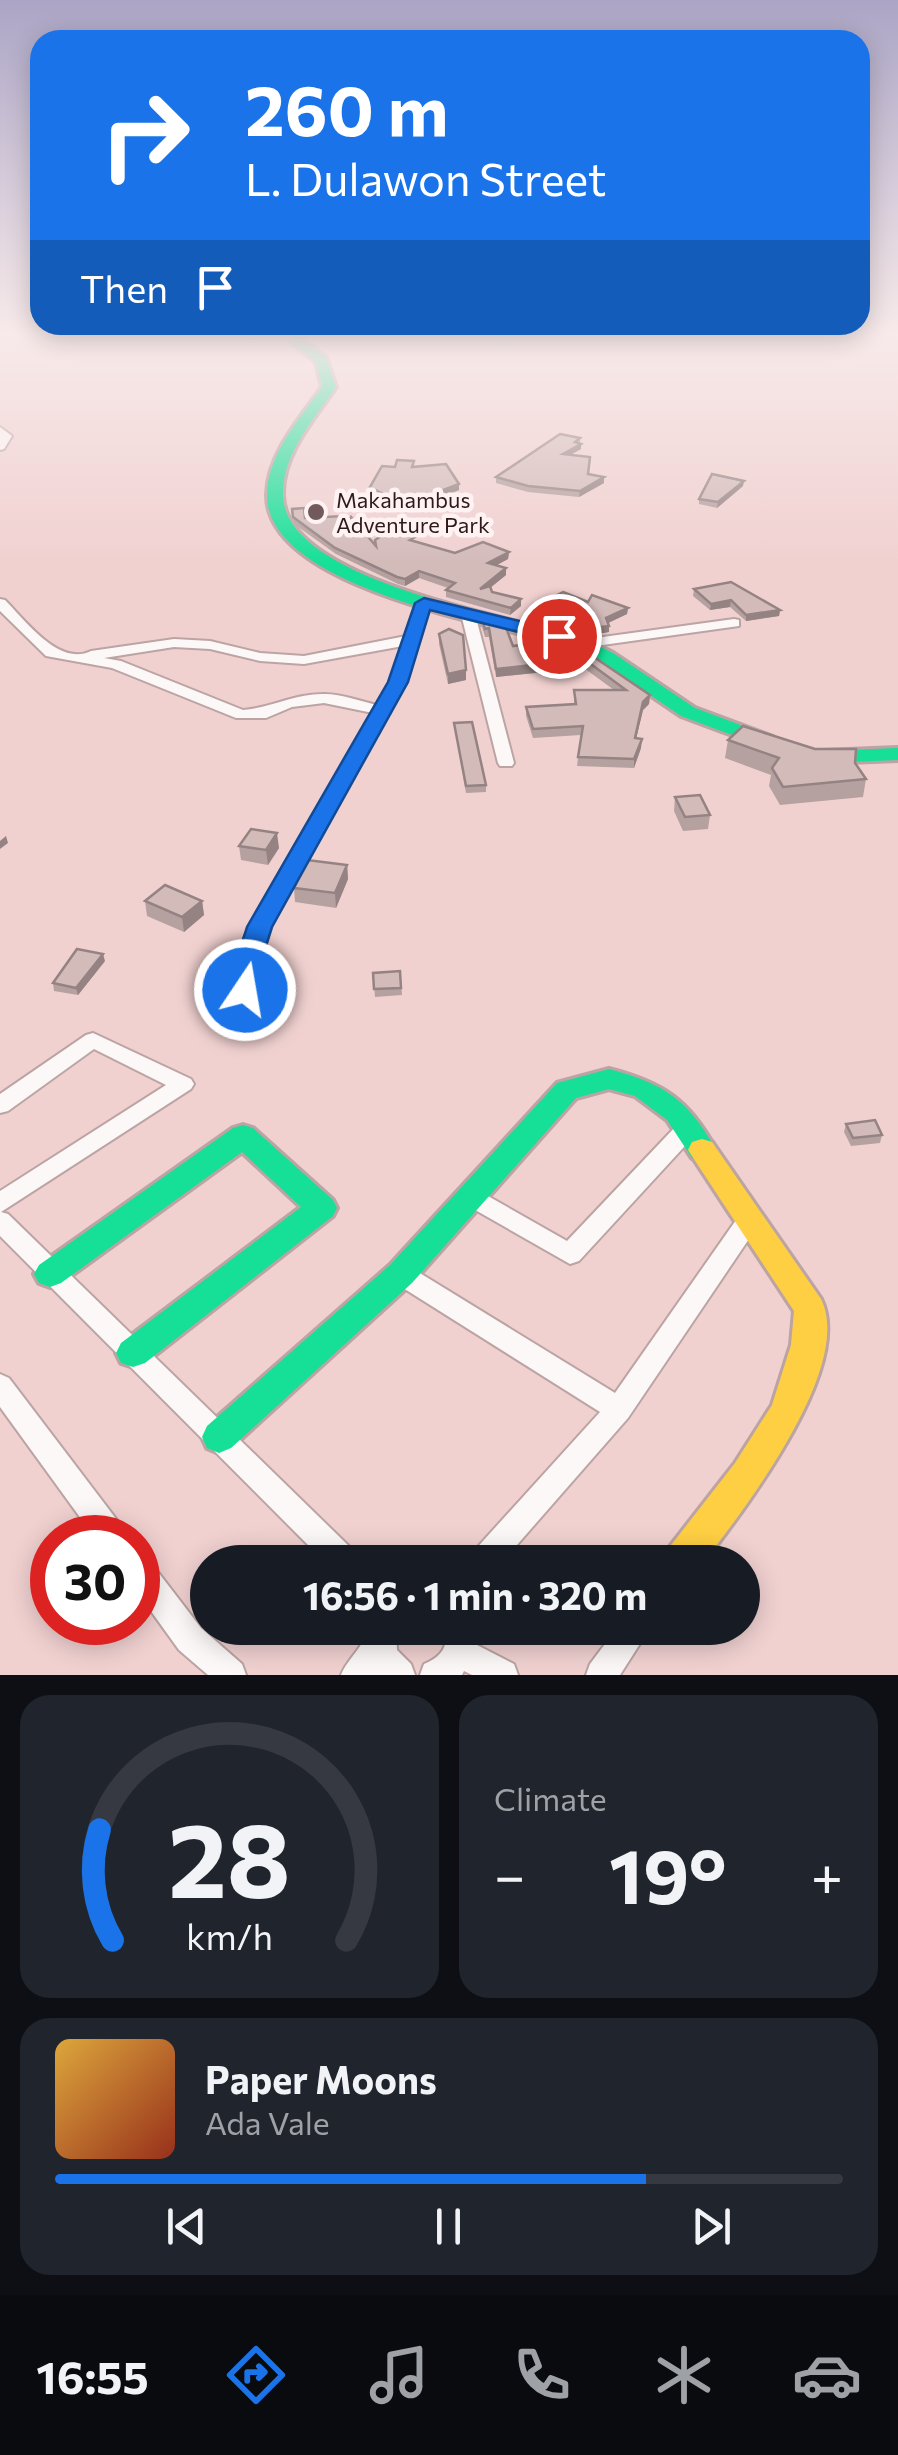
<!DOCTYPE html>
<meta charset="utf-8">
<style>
body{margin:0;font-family:Commissioner,sans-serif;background:#20242c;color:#f1f3f6;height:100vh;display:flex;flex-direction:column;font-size:38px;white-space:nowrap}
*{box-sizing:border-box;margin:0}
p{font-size:32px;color:#9ea1a6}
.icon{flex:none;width:55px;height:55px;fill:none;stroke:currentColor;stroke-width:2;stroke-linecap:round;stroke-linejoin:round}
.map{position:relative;height:1675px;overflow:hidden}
.details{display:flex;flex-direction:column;gap:20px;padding:20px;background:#0d0f14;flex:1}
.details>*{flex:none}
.top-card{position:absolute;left:30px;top:30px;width:840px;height:305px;border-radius:30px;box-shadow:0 5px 25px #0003;background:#1a73e8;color:#fff;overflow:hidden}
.speed{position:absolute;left:30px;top:1515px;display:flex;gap:20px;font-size:50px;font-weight:700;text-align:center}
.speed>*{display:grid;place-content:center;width:130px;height:130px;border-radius:50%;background:#171b24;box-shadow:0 5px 25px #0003;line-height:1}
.speed .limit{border:15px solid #d22;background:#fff;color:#111}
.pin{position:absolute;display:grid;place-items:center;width:85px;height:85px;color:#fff;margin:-42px;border:5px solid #fff;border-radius:50%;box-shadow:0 2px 10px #0007}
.me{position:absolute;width:110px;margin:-55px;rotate:12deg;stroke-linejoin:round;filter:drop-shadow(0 0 8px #0008)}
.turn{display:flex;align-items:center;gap:35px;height:210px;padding:0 50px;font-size:45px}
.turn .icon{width:130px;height:130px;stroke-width:2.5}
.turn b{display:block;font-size:70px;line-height:85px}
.then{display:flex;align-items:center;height:95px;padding:0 50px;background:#0003;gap:20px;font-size:38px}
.big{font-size:75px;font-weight:700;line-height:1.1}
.details .widget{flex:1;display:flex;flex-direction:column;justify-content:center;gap:15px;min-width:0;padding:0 35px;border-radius:30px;background:#20242c}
.details .dial{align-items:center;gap:0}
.dial svg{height:260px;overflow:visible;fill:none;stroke:#363941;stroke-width:7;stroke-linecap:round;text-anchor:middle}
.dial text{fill:#f1f3f6;stroke:none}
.song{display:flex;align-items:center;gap:30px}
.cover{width:120px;height:120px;border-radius:15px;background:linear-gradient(135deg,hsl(40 70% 55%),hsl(10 70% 35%))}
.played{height:10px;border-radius:5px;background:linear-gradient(90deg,#1a73e8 75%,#363941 75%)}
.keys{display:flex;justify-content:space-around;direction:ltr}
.heat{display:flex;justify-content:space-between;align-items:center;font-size:55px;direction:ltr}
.details .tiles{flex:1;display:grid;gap:20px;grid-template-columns:1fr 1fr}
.widget:last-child{grid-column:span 2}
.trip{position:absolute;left:190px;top:1545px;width:570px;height:100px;border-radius:50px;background:#171b24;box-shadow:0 5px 25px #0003;font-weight:700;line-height:100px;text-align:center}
.tab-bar{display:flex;height:160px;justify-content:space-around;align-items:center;background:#090b0e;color:#9ea1a6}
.tab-bar .icon{width:70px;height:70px}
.tab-bar .active{color:#1a73e8}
.tab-bar b{font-size:45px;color:#f1f3f6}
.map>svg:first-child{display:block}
</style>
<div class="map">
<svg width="898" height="1675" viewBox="0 0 898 1675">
<rect width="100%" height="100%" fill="#f0d1d0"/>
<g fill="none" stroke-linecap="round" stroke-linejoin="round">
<g stroke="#bba4a3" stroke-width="4">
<g id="street">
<path d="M 0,427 L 12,436 L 4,449 L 0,450 Z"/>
<path d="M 0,599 L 5,600 C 25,620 59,667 91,651 L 174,639 L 210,641 L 260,653 L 304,656 L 406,636 L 419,600 L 429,600 L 431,603 L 406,682 L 269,927 L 252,994 L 238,994 L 235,989 L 237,968 L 251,927 L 373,713 L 324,703 L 292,707 L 266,718 L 236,718 L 112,668 L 46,656 L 0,611 ZM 403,646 L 390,682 L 377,705 C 360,701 339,693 322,694 C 294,694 270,708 243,710 L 121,661 L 104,658 L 174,647 L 210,649 L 260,661 L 304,664 Z"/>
<path d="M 468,610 L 475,614 L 514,763 L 512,766 L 500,766 L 498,763 L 461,614 Z"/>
<path d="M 734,619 L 739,620 L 739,626 L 581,648 L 574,644 L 581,640 Z"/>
<path d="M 93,1033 L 191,1079 L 194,1084 L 191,1089 L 1,1212 L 8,1214 L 355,1552 L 359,1562 L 325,1562 L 0,1236 L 0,1191 L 166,1085 L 94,1049 L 8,1111 L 0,1113 L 0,1094 L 86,1035 Z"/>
<path d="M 687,1121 L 695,1123 L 698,1129 L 695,1135 L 579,1261 L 570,1264 L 463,1203 L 459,1197 L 463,1191 L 471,1188 L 479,1191 L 567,1241 L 679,1123 Z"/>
<path d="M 749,1211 L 757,1213 L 761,1220 L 757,1227 L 628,1418 L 502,1562 L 469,1562 L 473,1552 L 600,1412 L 392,1281 L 389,1274 L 392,1267 L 401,1264 L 410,1267 L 615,1393 L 741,1213 Z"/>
<path d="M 0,1374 L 9,1378 L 123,1528 L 127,1538 L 95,1538 L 0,1407 Z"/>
<path d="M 138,1555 L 148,1559 L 201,1628 L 242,1664 L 246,1675 L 208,1675 L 179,1650 L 138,1593 Z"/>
<path d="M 366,1628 L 396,1628 L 397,1650 L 411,1664 L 415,1675 L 341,1675 C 348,1657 365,1648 366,1628 Z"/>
<path d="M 445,1628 L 475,1628 L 477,1645 L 514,1664 L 518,1675 L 472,1675 L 464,1671 L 462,1675 L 420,1675 L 424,1664 C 441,1657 449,1647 445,1628 Z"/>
<path d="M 617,1628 L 650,1628 L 620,1675 L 586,1675 L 590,1664 Z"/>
</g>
</g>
<g stroke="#bba4a3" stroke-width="6">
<g id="fast">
<path d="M 295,330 L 307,330 L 304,341 L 326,357 L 336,387 C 314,419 282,454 283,495 C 284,582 517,618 585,639 L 613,653 L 695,708 L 773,737 L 776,741 L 773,745 L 759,745 L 681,716 L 600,661 L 571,647 C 501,625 265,589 267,494 C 268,453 300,419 322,387 L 316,362 L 291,342 Z"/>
<path d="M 898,748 L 898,760 L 823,763 L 813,757 L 823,751 Z"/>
<path d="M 609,1069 C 663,1083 689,1100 716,1150 L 712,1158 L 702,1161 L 692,1158 L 667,1120 L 635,1096 L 609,1089 L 576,1098 L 412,1283 L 231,1448 L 219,1453 L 207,1448 L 202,1437 L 207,1426 L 390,1265 L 557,1083 Z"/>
<path d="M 243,1125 L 253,1128 L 333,1200 L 337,1208 L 333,1216 L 145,1363 L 133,1367 L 121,1363 L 116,1353 L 121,1343 L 301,1207 L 242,1152 L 61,1283 L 50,1287 L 39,1283 L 34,1274 L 39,1265 L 233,1128 Z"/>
</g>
</g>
<g stroke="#bba4a3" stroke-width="6">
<path id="slow" d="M 702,1139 L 712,1142 L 821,1299 C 855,1367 743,1510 704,1562 L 663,1562 L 668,1549 L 735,1463 L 772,1405 L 791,1345 L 794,1311 L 688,1150 L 692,1142 Z"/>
</g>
<use href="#street" fill="#fdf8f8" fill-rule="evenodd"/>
<use href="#fast" fill="#16e098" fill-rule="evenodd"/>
<use href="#slow" fill="#ffcf43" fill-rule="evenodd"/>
</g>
<g fill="#b5a1a0">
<path d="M 580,438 L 581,449 L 571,455 L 588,474 L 604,483 L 579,497 L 528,492 L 496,483 L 496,477 Z"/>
<path d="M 414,466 L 459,484 L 459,490 L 404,511 L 370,493 L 370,487 L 395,467 Z"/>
<path d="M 743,486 L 717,508 L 699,504 L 699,499 Z"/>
<path d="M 292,509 L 305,518 L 344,522 L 343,531 L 376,546 L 417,542 L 455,553 L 509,552 L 508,559 L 496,565 L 506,568 L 506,575 L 490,588 L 492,592 L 521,606 L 510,615 L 446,597 L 446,590 L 448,588 L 419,578 L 405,586 L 398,584 L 336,554 L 294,524 Z"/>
<path d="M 694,589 L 780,610 L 779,616 L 746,621 L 730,607 L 710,610 L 693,596 Z"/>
<path d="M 588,602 L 628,608 L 627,614 L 608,623 L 609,632 L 586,636 L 564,629 L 565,623 L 567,621 L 541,609 L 542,603 Z"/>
<path d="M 482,618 L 513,646 L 559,639 L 650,695 L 649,704 L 643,710 L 636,739 L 641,748 L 634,768 L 577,766 L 581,735 L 533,738 L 526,716 L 526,707 L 574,704 L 574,690 L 614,690 L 584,668 L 496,677 L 489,637 L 485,637 L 482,627 Z"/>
<path d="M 439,634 L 466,670 L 466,680 L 448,684 L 439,644 Z"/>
<path d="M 454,723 L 486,785 L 486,792 L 466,793 Z"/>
<path d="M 728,740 L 855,763 L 866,779 L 863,797 L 780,805 L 769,786 L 771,775 L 725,758 Z"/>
<path d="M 675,797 L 710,815 L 708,829 L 683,831 L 674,811 Z"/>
<path d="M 239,846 L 279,848 L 268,865 L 241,860 Z"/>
<path d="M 347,865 L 348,879 L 336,908 L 295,902 L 294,888 Z"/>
<path d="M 145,901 L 202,901 L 204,915 L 184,932 L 147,916 Z"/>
<path d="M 105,961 L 78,995 L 54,991 L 53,983 Z"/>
<path d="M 400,971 L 402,995 L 375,997 L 373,973 Z"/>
<path d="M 846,1124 L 882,1135 L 880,1143 L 851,1146 L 844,1132 Z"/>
</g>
<g fill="#948382">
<path d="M 581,444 L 581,449 L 562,459 L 563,454 Z"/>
<path d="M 604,477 L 604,483 L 579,497 L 580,491 Z"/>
<path d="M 744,481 L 743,486 L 717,508 L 718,502 Z"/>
<path d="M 459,484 L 459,490 L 404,511 L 404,505 Z"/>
<path d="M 509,552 L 508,559 L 488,570 L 488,563 Z"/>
<path d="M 506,568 L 506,575 L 480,596 L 480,589 Z"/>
<path d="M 419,571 L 419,578 L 405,586 L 405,579 Z"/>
<path d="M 521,599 L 521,606 L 510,615 L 511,608 Z"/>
<path d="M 731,600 L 730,607 L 710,610 L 711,604 Z"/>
<path d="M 628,608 L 627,614 L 606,624 L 606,618 Z"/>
<path d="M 780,610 L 779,616 L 746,621 L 746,615 Z"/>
<path d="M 609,626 L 609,632 L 586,636 L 586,629 Z"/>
<path d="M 584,659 L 584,668 L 496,677 L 496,669 Z"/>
<path d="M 466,670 L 466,680 L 448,684 L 448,674 Z"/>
<path d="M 650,695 L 649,704 L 643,710 L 634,747 L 643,702 Z"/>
<path d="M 642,739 L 641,748 L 634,768 L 634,759 Z"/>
<path d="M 277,833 L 279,848 L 268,865 L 266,850 Z"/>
<path d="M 6,836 L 8,843 L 0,849 L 0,841 Z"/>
<path d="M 347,865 L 348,879 L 336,908 L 335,893 Z"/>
<path d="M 202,901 L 204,915 L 184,932 L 182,917 Z"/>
<path d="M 103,954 L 105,961 L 78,995 L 76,988 Z"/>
</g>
<g fill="#d3bbba" stroke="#948382" stroke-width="2.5">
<path d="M 560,434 L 580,438 L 575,442 L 581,444 L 563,454 L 590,457 L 588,474 L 604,477 L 580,491 L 528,486 L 496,477 Z"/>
<path d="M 397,460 L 414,461 L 412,467 L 446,464 L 459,484 L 404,505 L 370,487 L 382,466 L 395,467 Z"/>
<path d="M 712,474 L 744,481 L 718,502 L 699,499 Z"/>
<path d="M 304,508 L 305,518 L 344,516 L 341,534 L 351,517 L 376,546 L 375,540 L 392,529 L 417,536 L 410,540 L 455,553 L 483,542 L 509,552 L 488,563 L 506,568 L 480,589 L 490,586 L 492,592 L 521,599 L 511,608 L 446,590 L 455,583 L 419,571 L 405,579 L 397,577 L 335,548 L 293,517 L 292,509 Z"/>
<path d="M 731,582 L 780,610 L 746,615 L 731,600 L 711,604 L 694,589 Z"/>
<path d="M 563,592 L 588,602 L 592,595 L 628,608 L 606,618 L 609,626 L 586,629 L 565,623 L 572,617 L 542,603 Z"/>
<path d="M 482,618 L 505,625 L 513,646 L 559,639 L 573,643 L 650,695 L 643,702 L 635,738 L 642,739 L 634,759 L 578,757 L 583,726 L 533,729 L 526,707 L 576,704 L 574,690 L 626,690 L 584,659 L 496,669 L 489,628 L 485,629 Z"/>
<path d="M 449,629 L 463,635 L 466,670 L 448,674 L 439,634 Z"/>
<path d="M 472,722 L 486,785 L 466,786 L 454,723 Z"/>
<path d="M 743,726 L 815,749 L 856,749 L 855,763 L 866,779 L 783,787 L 772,768 L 779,758 L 728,740 Z"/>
<path d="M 700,795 L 710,815 L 685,817 L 675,797 Z"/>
<path d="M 251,829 L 277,833 L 266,850 L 239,846 Z"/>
<path d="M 307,860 L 347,865 L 335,893 L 294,888 Z"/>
<path d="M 165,885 L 202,901 L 182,917 L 145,901 Z"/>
<path d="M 77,949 L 103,954 L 76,988 L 53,983 Z"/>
<path d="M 400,971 L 401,988 L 374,989 L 373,973 Z"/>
<path d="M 875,1120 L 882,1135 L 853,1138 L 846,1124 Z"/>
</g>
<linearGradient id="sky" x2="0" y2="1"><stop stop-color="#aba5c5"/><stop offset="0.59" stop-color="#f8eaea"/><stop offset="1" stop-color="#f8eaea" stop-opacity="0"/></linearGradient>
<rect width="898" height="564" fill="url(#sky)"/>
<path fill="#1a73e8" stroke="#114b97" stroke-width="2.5" d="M 424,598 L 565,632 L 568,636 L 559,642 L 430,610 L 408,682 L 272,927 L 259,968 L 258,990 L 245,998 L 236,996 C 226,975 241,948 247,927 L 388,682 L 415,603 Z"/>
<circle fill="#725a5a" stroke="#fef2f2" stroke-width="4" cx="316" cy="512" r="10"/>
<g text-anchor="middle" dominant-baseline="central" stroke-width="9" stroke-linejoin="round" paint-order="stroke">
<g font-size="22" fill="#2e1a1a" stroke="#fef2f2" text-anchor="start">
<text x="336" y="499">Makahambus<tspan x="336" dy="25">Adventure Park</tspan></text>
</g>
</g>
</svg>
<div class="speed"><div class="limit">30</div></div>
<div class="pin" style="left:559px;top:636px;background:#d93025"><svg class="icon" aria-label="arrive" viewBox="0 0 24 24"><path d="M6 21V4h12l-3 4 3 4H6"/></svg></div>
<svg class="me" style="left:245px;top:990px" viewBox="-20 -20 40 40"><circle r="17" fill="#1a73e8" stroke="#fff" stroke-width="3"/><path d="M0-11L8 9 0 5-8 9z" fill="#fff"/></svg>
<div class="trip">16:56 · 1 min · 320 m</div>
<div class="top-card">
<div class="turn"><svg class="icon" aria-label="right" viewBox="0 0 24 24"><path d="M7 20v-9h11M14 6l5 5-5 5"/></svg><div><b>260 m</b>L. Dulawon Street</div></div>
<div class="then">Then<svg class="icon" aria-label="arrive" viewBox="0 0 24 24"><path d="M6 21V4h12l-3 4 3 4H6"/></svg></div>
</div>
</div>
<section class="details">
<div class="tiles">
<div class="widget dial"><svg viewBox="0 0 100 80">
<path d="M14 69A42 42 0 1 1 86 69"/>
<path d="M14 69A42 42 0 0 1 10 35" stroke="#1a73e8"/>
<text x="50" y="56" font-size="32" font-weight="700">28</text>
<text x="50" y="72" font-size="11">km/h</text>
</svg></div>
<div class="widget"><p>Climate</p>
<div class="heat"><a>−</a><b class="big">19°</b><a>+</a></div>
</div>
<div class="widget">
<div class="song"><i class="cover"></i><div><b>Paper Moons</b><p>Ada Vale</p></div></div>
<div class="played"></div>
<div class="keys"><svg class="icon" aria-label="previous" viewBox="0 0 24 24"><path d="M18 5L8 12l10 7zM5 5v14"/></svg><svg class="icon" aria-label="pause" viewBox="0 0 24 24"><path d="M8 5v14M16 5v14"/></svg><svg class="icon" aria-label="next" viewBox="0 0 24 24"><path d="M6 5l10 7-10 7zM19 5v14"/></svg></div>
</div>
</div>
</section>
<nav class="tab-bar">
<b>16:55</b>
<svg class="icon active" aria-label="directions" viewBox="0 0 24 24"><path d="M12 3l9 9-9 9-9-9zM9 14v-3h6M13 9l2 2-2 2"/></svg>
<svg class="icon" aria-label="music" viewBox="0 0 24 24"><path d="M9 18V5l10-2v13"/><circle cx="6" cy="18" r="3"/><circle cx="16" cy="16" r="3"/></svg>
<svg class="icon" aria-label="phone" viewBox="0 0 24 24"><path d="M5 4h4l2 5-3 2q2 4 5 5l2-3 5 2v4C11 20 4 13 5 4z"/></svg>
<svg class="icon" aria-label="climate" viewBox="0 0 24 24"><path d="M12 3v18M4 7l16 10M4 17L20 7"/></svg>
<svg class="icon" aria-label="car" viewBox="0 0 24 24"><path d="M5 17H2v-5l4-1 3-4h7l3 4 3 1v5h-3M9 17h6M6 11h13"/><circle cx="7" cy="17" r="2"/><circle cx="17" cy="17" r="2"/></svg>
</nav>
